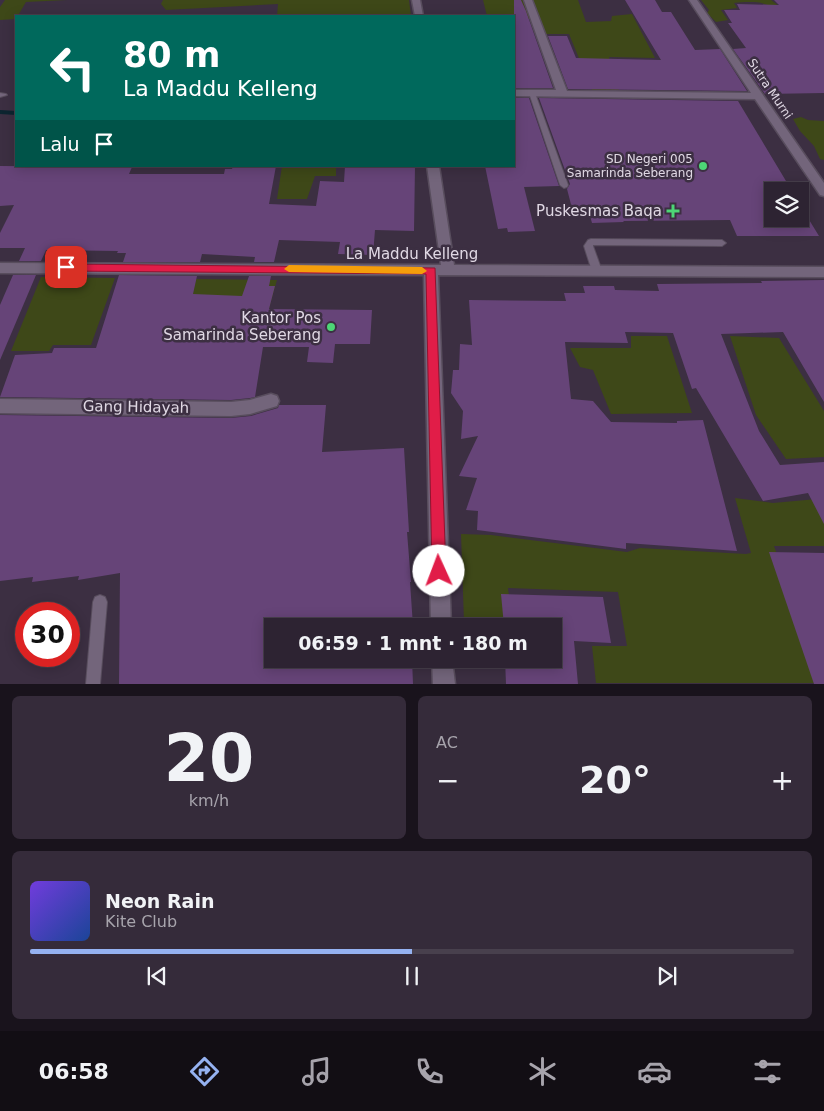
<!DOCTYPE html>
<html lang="id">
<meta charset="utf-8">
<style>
body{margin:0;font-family:"DejaVu Sans",sans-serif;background:#352b3a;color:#f1f3f6;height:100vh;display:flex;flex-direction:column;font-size:19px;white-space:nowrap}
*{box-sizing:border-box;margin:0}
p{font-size:16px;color:#a7a4ac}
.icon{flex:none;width:28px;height:28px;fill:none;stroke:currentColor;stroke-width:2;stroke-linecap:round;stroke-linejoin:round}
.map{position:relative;height:684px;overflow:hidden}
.sheet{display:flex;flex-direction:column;gap:12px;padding:12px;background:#19131c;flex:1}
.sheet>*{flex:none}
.banner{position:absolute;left:15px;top:15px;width:500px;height:152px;border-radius:0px;box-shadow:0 2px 12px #0003,0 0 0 1px #48404d;background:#00695c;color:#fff;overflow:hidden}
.fabs{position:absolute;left:764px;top:182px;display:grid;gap:10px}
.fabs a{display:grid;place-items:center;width:45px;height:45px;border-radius:0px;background:#2d2332;box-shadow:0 2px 12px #0003,0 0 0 1px #48404d;font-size:25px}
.speed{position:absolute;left:15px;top:602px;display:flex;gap:10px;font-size:25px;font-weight:700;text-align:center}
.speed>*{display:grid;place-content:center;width:65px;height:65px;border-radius:50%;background:#2d2332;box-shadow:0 2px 12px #0003,0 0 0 1px #48404d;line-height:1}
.speed .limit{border:8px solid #d22;background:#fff;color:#111}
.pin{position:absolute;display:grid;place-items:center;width:42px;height:42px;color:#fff;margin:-21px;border-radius:10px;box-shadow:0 2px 8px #0006}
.me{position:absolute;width:55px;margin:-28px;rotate:358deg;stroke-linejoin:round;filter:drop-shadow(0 0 4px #0008)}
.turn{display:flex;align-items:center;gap:18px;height:105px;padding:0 25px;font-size:22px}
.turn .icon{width:65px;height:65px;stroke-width:2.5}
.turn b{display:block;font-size:35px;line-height:42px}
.then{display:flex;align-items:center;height:48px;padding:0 25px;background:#0003;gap:10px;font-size:19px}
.big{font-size:38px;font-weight:700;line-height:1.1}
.sheet .widget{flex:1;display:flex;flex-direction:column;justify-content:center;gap:8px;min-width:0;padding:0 18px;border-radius:8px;background:#352b3a}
.sheet .dial{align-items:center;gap:0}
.dial b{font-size:65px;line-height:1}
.song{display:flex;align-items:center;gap:15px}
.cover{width:60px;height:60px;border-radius:8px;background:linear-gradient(135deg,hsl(260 70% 55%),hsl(220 70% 35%))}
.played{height:5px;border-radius:2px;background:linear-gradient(90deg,#95b2f1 50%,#48404d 50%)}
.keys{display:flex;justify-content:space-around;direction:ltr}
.heat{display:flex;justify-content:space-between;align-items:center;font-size:28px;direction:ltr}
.sheet .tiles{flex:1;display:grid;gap:12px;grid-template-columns:1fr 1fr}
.widget:last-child{grid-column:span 2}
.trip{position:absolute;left:264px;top:618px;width:298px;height:50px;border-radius:0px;background:#2d2332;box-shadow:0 2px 12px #0003,0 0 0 1px #48404d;font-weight:700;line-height:50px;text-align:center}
.menu{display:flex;height:80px;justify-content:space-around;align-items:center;background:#120e14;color:#a7a4ac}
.menu .icon{width:35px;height:35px}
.menu .active{color:#95b2f1}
.menu b{font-size:22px;color:#f1f3f6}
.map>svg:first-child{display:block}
</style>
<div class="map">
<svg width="824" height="684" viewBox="0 0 824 684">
<rect width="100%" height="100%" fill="#3c2f42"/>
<g fill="#3e4818">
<path d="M 5,0 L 67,0 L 26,2 L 16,19 L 0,20 L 0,7 Z"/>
<path d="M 163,0 L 409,0 L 411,16 L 277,16 L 278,4 L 166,10 L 161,4 Z"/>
<path d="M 483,0 L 524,0 L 530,19 L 514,20 L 514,16 L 487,16 Z"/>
<path d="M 530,0 L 578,0 L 586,22 L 611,21 L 612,16 L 632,14 L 655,58 L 609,57 L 619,90 L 592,90 L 569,34 L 543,34 Z"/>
<path d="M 701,0 L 771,0 L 780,7 L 774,9 C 765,0 746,2 734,3 L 737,8 L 721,10 L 728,20 L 716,22 L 707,13 L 709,10 Z"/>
<path d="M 801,117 L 808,120 L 824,121 L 824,160 L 820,159 L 814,146 L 800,131 L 793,119 Z"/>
<path d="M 282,166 L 336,166 L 336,176 L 315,176 L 307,199 L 277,199 Z"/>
<path d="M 41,277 L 115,278 L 91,345 L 53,345 L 49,351 L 11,351 Z"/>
<path d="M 196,279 L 277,280 L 266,319 L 183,340 Z"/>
<path d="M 631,336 L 667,336 L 692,413 L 611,414 L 593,370 L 580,367 L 570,348 L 631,348 Z"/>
<path d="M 730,336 L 779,338 L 824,411 L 824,457 L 786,459 L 756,415 Z"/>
<path d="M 735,498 L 773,503 L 817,499 L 824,508 L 824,546 L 774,546 L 823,683 L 596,683 L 592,646 L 627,646 L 618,592 L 508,588 L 512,621 L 464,622 L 461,534 L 491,535 L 627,552 L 640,548 L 746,554 L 751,553 Z"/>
</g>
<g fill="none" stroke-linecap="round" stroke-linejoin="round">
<path fill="#0d2530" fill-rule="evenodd" d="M 0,110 L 16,111 L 16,115 L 0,114 Z"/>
</g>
<g fill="#664478">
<path d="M 514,0 L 521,0 L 526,11 L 553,88 L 514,88 Z"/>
<path d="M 625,0 L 655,0 L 662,12 L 671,12 L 695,50 L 720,49 L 747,91 L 568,89 L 548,36 L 567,36 L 576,58 L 661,60 Z"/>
<path d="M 774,0 L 824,0 L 824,93 L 765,94 L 733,49 L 746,48 L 728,23 L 732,23 L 724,10 L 740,10 L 737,4 L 779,5 Z"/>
<path d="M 514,98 L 529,98 L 559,186 L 524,187 L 535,231 L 508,232 L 507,228 L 498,229 L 485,166 L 514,166 Z"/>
<path d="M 539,98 L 738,101 L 792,191 L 772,191 L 772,219 L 800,219 L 800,205 L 819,236 L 737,236 L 730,220 L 623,221 L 624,222 L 592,223 L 590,216 L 574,216 L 567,189 L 570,184 Z"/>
<path d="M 0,166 L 132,167 L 129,174 L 224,174 L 225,169 L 232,169 L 233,166 L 276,166 L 269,204 L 316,206 L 320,181 L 344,182 L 345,166 L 415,166 L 414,231 L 375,230 L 373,255 L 338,254 L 340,242 L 279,240 L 274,262 L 254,262 L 255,257 L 202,254 L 200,262 L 123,262 L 126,253 L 117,253 L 118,251 L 46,250 L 41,261 L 19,261 L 25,248 L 0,248 L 0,233 L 14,205 L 0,206 Z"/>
<path d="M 13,275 L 36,275 L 0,360 L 0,305 Z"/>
<path d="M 119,275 L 197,276 L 193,294 L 242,296 L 249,276 L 271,276 L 269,286 L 275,286 L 269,309 L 372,310 L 370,344 L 335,344 L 333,363 L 307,362 L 309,347 L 263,347 L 255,397 L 250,398 L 231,400 L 0,397 L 15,355 L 52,353 L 54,348 L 96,348 Z"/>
<path d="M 824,280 L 824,402 L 783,332 L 721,334 L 759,431 L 780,465 L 824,462 L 824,524 L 808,493 L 763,501 L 696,388 L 692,389 L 673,333 L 625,332 L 628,343 L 565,342 L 571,399 L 593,401 L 611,422 L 677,423 L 677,421 L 703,420 L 737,551 L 626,543 L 626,549 L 477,530 L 478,511 L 466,510 L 477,478 L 459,476 L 478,436 L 461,439 L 463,411 L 451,393 L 453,370 L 459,370 L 460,344 L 472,345 L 469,300 L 566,301 L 564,293 L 585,293 L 583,286 L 614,286 L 615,290 L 659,291 L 657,284 L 762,283 L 761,281 Z"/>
<path d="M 279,405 L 326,405 L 322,452 L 404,448 L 409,532 L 407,532 L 411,582 L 410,582 L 413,626 L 272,626 L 272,659 L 412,659 L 413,684 L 119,684 L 120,573 L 78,580 L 79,576 L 32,582 L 33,577 L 0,581 L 0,415 L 231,418 L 251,416 L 278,408 Z"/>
<path d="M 769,552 L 824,553 L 824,684 L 814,684 Z"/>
<path d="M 501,594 L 603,597 L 611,643 L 574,641 L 578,684 L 506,684 L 505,659 L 552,659 L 552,626 L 504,626 Z"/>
</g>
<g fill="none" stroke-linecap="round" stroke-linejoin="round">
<g stroke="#584d5d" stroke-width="2">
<g id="lane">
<path d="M 532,91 L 535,93 L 568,185 L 567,187 L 564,188 L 560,185 L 529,93 Z"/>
<path d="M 0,93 L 6,94 L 7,95 L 0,97 Z"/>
<path d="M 591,239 L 722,240 L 726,243 L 722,246 L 593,245 L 593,246 L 602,271 L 597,274 L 592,271 L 584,246 L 588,240 Z"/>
<path d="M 100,595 L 105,597 L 107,602 L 100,684 L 86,684 L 93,602 L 95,597 Z"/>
</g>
</g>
<g stroke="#584d5d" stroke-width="3">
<g id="street">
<path d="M 412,0 L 420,0 L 423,16 L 415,16 Z"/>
<path d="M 524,0 L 532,0 L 567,91 L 751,93 L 689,0 L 697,0 L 824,183 L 824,196 L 820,195 L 755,99 L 514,96 L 514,90 L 556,90 Z"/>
<path d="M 427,166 L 439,166 L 454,265 L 824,267 L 824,277 L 438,275 L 451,626 L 431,626 L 424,275 L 0,273 L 0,263 L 441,265 Z"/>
<path d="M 271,394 L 277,396 L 279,401 L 277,406 L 250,414 L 231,416 L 0,413 L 0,399 L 231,402 L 250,400 Z"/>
<path d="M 432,659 L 452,659 L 455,684 L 433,684 Z"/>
</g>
</g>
<use href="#lane" fill="#73657b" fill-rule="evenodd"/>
<use href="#street" fill="#73657b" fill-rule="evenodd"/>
</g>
<path fill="#e11d48" stroke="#92132f" d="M 66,264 L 435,268 L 446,571 L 444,576 L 439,578 L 434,576 L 432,571 L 426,274 L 66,271 L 61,267 Z"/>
<path fill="#f59e0b" d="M 289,265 L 422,267 L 427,271 L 422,274 L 289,272 L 284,269 Z"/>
<g fill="#4dd676" stroke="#3c2f42" stroke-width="2">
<circle cx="703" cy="166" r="5"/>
<path d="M670.5 203.5h5v5h5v5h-5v5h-5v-5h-5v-5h5z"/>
<circle cx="331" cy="327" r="5"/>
</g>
<g text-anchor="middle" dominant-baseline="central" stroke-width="5" stroke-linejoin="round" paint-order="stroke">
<g font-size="12" fill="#e0d8e4" stroke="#3c2f42">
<text transform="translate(770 89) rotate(56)">Sutra Murni</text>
</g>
<g font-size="12" fill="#e0d8e4" stroke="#3c2f42" text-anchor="end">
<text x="693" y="159">SD Negeri 005<tspan x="693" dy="14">Samarinda Seberang</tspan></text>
</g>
<g font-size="15" fill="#e0d8e4" stroke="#3c2f42" text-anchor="end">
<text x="662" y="211">Puskesmas Baqa</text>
<text x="321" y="318">Kantor Pos<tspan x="321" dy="17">Samarinda Seberang</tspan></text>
</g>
<g font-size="15" fill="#e0d8e4" stroke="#3c2f42">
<text x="412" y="254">La Maddu Kelleng</text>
<text transform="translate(136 407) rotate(1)">Gang Hidayah</text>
</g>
</g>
</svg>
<div class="fabs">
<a><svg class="icon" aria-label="layers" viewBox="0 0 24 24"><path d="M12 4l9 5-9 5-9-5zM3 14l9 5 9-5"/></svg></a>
</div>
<div class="speed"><div class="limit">30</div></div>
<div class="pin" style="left:66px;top:267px;background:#d93025"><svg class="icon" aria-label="arrive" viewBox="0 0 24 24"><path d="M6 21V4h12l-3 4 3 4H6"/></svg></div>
<svg class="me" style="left:439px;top:571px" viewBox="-20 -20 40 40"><circle r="19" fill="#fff"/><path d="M0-13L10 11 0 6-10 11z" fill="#e11d48"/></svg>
<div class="trip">06:59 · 1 mnt · 180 m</div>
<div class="banner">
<div class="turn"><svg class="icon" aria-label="left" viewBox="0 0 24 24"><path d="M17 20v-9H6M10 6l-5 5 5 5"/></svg><div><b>80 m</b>La Maddu Kelleng</div></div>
<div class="then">Lalu<svg class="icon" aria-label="arrive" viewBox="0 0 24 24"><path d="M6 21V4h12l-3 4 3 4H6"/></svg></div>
</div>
</div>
<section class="sheet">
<div class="tiles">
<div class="widget dial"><b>20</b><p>km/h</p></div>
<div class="widget"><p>AC</p>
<div class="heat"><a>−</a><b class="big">20°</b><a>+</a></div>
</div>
<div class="widget">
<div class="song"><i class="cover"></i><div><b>Neon Rain</b><p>Kite Club</p></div></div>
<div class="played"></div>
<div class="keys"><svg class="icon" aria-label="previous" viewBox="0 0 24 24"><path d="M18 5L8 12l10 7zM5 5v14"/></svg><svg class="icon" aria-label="pause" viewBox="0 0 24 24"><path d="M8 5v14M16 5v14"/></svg><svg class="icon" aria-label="next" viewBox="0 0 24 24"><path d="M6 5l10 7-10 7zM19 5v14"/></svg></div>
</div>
</div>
</section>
<nav class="menu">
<b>06:58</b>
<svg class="icon active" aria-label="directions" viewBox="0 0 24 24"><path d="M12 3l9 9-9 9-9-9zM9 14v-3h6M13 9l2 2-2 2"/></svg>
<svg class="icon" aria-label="music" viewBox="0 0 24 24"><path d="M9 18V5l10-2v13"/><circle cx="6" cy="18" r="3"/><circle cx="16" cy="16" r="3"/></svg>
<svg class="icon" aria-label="phone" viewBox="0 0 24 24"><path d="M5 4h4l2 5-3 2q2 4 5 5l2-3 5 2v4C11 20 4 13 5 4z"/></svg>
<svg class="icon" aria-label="climate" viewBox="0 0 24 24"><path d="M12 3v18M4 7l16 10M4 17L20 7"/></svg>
<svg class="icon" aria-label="car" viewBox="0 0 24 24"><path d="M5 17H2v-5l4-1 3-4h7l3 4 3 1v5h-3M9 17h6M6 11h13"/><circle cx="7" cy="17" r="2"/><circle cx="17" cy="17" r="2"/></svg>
<svg class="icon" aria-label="filters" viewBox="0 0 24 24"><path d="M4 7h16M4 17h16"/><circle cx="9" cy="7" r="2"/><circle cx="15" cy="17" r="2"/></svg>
</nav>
